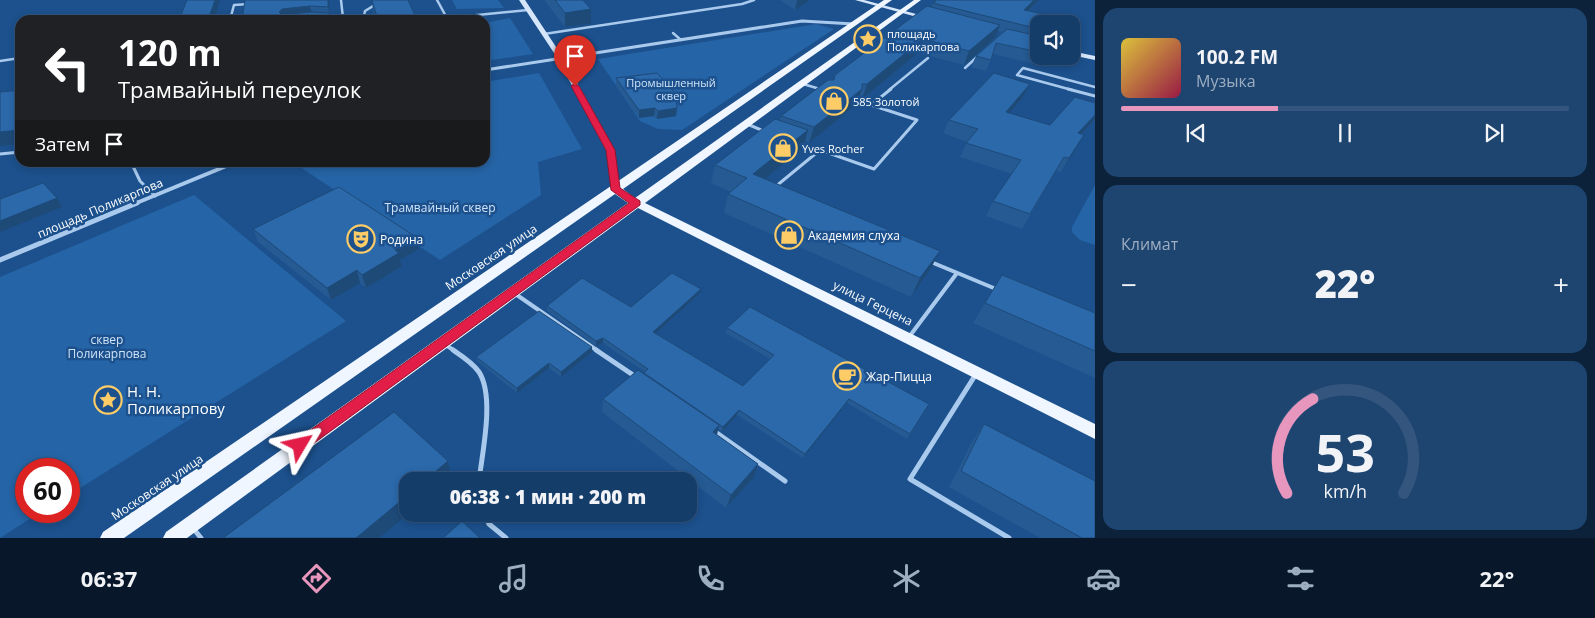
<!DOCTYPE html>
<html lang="ru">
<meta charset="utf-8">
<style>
body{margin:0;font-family:"Open Sans",sans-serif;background:#1e4470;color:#f1f3f6;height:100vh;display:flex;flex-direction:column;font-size:19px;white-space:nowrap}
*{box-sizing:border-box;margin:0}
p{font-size:16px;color:#9daec1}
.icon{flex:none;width:28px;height:28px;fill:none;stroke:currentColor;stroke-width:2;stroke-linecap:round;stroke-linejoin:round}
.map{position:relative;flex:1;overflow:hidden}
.side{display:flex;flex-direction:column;gap:8px;padding:8px;background:#0c223a;width:500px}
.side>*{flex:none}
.hud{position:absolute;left:15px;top:15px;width:475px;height:152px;border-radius:15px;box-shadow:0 2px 8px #0003,0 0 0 1px #34567e;background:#202124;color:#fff;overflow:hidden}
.buttons{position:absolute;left:1030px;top:15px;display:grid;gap:10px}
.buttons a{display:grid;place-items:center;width:50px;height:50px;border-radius:10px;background:#153d6a;box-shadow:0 2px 8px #0003,0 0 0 1px #34567e;font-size:25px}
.speed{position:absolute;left:15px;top:458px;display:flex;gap:10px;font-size:25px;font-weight:700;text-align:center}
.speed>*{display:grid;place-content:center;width:65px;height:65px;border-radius:50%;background:#153d6a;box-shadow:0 2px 8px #0003,0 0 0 1px #34567e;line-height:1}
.speed .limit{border:8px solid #d22;background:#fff;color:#111}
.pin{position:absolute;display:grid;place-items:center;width:42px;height:42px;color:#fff;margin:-51px -21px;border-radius:50% 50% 50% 0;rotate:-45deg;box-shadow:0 0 5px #0007}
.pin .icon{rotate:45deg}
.me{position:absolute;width:55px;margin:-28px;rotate:54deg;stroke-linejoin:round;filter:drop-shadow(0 0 4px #0008)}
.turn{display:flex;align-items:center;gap:18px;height:105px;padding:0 20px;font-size:22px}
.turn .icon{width:65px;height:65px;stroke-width:2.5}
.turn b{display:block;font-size:35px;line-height:42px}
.then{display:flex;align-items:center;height:48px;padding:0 20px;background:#0003;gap:10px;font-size:19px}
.big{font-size:38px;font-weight:800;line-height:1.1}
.side .widget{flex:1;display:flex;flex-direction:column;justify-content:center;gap:8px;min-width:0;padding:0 18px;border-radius:15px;background:#1e4470}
.side .dial{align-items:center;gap:0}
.dial svg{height:130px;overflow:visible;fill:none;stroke:#34567e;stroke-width:7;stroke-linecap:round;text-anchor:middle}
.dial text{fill:#f1f3f6;stroke:none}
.song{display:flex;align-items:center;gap:15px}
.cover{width:60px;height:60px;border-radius:8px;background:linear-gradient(135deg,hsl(50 70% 55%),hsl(340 70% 35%))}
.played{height:5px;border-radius:2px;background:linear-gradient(90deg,#e797bd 35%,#34567e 35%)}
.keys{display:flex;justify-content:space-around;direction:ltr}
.heat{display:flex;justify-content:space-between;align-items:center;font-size:28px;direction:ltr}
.trip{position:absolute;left:399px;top:472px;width:298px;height:50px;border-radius:15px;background:#153d6a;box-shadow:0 2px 8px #0003,0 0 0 1px #34567e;font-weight:800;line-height:50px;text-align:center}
.menu{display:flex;height:80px;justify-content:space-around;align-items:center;background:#08182a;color:#9daec1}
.menu .icon{width:35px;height:35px}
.menu .active{color:#e797bd}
.menu b{font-size:22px;color:#f1f3f6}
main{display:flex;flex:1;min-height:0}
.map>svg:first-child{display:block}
</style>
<main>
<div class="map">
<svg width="1095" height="538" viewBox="0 0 1095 538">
<rect width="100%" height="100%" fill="#1c518d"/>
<g fill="#2564a6">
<path d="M 452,0 L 498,0 L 504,8 L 457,9 Z"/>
<path d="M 510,18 L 533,54 L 485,61 L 485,23 Z"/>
<path d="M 816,24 L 834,29 L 682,130 L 658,129 L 640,121 L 598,59 Z"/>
<path d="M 539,73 L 582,149 L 538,162 L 541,195 L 440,260 L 294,163 L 485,162 L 485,82 Z"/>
<path d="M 1095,185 L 1095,245 L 1080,240 L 1072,232 L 1072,227 Z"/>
<path d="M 194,195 L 346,321 L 69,495 L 69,469 L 26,469 L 26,511 L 42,511 L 0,538 L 0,277 Z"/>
</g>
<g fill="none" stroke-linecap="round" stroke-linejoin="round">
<g stroke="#a9caed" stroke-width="2.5">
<path d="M 341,0 L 343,18"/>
<path d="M 437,0 L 448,20"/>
<path d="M 325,18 L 358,20"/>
<path d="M 447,18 L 528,10"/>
<path d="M 230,20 L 234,5 L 249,4"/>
<path d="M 363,20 L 365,11 L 383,0"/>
<path d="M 673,33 L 681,40"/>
<path d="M 544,34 L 742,4 L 754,0"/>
<path d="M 0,61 L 20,58"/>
<path d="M 965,68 L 977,57"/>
<path d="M 803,84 L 820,89"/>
<path d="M 889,90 L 928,58"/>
<path d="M 1072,90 L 1017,75 L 1023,68 L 1095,87"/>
</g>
<g stroke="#a9caed" stroke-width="3">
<path d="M 1068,89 L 1095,96"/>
<path d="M 871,105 L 891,89"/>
<path d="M 747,124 L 764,131"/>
<path d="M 820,150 L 874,169 L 917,120 L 859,101"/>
<path d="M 0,154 L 20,152"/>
<path d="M 131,162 L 140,181 L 155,196"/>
<path d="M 775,187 L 820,150 L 801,144"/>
</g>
<g stroke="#a9caed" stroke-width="4">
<path d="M 931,262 L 996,289"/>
<path d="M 514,293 L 598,351"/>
<path d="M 909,337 L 957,273"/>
<path d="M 444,344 L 455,351"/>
</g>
<g stroke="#a9caed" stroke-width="5">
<path d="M 453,350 C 462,356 473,363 479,372 C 495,397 482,453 479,481"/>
<path d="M 596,350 L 636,377"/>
<path d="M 976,374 L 910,479 L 1009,538"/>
<path d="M 714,431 L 785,481"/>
<path d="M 485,514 L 489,524 L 506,538"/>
<path d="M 193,528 L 201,538"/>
</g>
<path stroke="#a9caed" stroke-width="3" d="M 485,70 L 802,21 L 854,24"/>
<path stroke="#a9caed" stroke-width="4" d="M 134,204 L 236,162"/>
<path stroke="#a9caed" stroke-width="5" d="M 0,260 L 137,203"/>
<g fill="#d6e6fa" fill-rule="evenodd">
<path d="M 519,0 L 525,0 L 564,59 L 614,150 L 620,190 L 619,192 L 613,192 L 612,190 L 606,150 L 558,59 Z"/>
<path d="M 855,0 L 864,0 L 931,18 L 928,20 Z"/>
<path d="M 1071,51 L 1095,56 L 1095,60 L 1071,55 Z"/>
</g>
<path fill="#eff6ff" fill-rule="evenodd" d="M 884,0 L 892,0 L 623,189 L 635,198 L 914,0 L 921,0 L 645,203 L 1095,424 L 1095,439 L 638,208 L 187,538 L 163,538 L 166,532 L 628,203 L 615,194 L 124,538 L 100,538 L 103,532 Z"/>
</g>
<g fill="#255a93">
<path d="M 329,0 L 330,18 L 242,20 Z"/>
<path d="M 372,0 L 417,20 L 376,20 L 373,12 Z"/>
<path d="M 545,0 L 583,0 L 591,9 L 591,24 L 565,27 L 545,1 Z"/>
<path d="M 780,0 L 810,0 L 795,10 Z"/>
<path d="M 935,0 L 1039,0 L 1029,11 L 1081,22 L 1076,33 L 1071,39 L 1071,24 L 1039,24 L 1039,56 L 1057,56 L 1048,67 L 993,54 L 986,71 L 971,67 L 976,56 L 1002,32 L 997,31 L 995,38 L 964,65 L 918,53 L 862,99 L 859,98 L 857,104 L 809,143 L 805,141 L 803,148 L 765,179 L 930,270 L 911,297 L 724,213 L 728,194 L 731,192 L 711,183 L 715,165 L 780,120 L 781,116 L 833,80 L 835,75 L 931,8 L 934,1 Z"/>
<path d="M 616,78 L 676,116 L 657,119 L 654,116 L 639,118 L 616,86 Z"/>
<path d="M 1030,84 L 1023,97 L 1010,113 L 1050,125 L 1095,103 L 1095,119 L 1082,134 L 1076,149 L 1061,172 L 1056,171 L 1022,229 L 986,216 L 993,201 L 1012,174 L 960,157 L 967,142 L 943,133 L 949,120 Z"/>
<path d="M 253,229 L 419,249 L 400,260 L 402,266 L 366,288 L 360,283 L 331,300 L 258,242 Z"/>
<path d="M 1002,275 L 1095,313 L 1095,378 L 973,323 Z"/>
<path d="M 700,293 L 656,333 L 743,386 L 770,359 L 726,333 L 727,328 L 929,404 L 907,439 L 847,403 L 803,458 L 737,415 L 722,432 L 718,429 L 717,435 L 758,464 L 754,477 L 726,508 L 602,412 L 603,399 L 644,374 L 645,372 L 603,343 L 596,346 L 547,311 L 547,306 L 631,307 Z"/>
<path d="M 592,347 L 592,352 L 561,377 L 549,368 L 517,393 L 477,361 L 476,357 Z"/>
<path d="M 984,424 L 1095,538 L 1040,538 L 949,487 L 973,440 Z"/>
</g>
<g fill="#1e4a78">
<path d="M 215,0 L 220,0 L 214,20 L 208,20 Z"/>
<path d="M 328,0 L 329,0 L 330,15 L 328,7 Z"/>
<path d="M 797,0 L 810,0 L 795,10 Z"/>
<path d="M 1034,0 L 1039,0 L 1019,20 L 1024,10 Z"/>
<path d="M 310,6 L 312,14 L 284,17 L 279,12 L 282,9 Z"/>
<path d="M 591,9 L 591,24 L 565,27 L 565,13 Z"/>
<path d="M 1081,22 L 1076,33 L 1071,39 L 1071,35 Z"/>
<path d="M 1000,25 L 995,38 L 964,65 L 969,51 Z"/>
<path d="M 923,39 L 918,53 L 862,99 L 867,84 Z"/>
<path d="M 1054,56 L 1057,56 L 1048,67 Z"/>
<path d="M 1030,84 L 1023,97 L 1000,125 L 1006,112 Z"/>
<path d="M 862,89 L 857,104 L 809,143 L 814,127 Z"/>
<path d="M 655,108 L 654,116 L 639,118 L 639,110 Z"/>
<path d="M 677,108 L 676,116 L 657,119 L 658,111 Z"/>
<path d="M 1095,115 L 1095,119 L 1070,147 L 1078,133 Z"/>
<path d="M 20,130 L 20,144 L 0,146 L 0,132 Z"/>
<path d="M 808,130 L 803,148 L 749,192 L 753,174 Z"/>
<path d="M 1084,135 L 1076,149 L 1061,172 L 1069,158 Z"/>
<path d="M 57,198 L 62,207 L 0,232 L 0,221 Z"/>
<path d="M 416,237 L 419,249 L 400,260 L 402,266 L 366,288 L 362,275 L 395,250 Z"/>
<path d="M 940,251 L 930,270 L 911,297 L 920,278 Z"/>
<path d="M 357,270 L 360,283 L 331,300 L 327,288 Z"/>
<path d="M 701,289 L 700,293 L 653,336 L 653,332 Z"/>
<path d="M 603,338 L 603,343 L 596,346 L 596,341 Z"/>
<path d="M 592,347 L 592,352 L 561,377 L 561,372 Z"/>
<path d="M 549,363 L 549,368 L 517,393 L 517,388 Z"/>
<path d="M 849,399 L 847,403 L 803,458 L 805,454 Z"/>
<path d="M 739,410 L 737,415 L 722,432 L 723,427 Z"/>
<path d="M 719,425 L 716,438 L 713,432 Z"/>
<path d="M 448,461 L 451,477 L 446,481 L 424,481 Z"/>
<path d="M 758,464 L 754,477 L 726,508 L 731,495 Z"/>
<path d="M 408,495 L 408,514 L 379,538 L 356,538 Z"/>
</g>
<g fill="#2b69ab" stroke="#1e4a78">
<path d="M 187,0 L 215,0 L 208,20 L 179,20 Z"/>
<path d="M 245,0 L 328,0 L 328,7 L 310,6 L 282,9 L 279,12 L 282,15 L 310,12 L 329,13 L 329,18 L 339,17 L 340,20 L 242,20 Z"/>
<path d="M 372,0 L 408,0 L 417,20 L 378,20 Z"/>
<path d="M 555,0 L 583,0 L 591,9 L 565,13 Z"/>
<path d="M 935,0 L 1034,0 L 1024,10 L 1081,22 L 1071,35 L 1071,24 L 1039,24 L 1039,29 L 933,3 L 936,1 L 934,1 Z"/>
<path d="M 927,6 L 1000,25 L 969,51 L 923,39 L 867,84 L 862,84 L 862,89 L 814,127 L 781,116 L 828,80 L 834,80 L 835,75 Z"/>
<path d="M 1007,29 L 1039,36 L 1039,52 L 996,43 L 991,60 L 976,56 Z"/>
<path d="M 657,73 L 676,94 L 677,108 L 658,111 L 655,108 L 639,110 L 616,78 Z"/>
<path d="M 994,73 L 1030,84 L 1006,112 L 1050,125 L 1075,97 L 1095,103 L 1095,115 L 1078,133 L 1084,135 L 1069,158 L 1064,157 L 1030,214 L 993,201 L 1021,160 L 966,143 L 978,129 L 949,120 Z"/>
<path d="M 20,90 L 20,130 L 0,132 L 0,92 Z"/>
<path d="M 775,119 L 808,130 L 753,174 L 940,251 L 920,278 L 728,194 L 747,178 L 715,165 Z"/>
<path d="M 43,183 L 57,198 L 0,221 L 0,199 Z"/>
<path d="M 339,187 L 416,237 L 395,250 L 399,253 L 362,275 L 357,270 L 327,288 L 253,229 Z"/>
<path d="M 672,273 L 701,289 L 653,332 L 743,386 L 774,355 L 727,328 L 750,307 L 929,404 L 910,434 L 849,399 L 805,454 L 739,410 L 723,427 L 644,373 L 648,369 L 603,338 L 596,341 L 547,306 L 582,278 L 631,307 Z"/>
<path d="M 1002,275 L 1095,313 L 1095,351 L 985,303 Z"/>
<path d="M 539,311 L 592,347 L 561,372 L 549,363 L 517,388 L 476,357 Z"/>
<path d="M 638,370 L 719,425 L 713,432 L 758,464 L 731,495 L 603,399 Z"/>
<path d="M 394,412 L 448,461 L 424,481 L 408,481 L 408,495 L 356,538 L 223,538 Z"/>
<path d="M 984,424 L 1095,481 L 1095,538 L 1082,538 L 961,471 Z"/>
<path d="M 462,521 L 480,538 L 443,538 Z"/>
</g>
<path fill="#e11d48" stroke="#92132f" d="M 575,83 L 579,86 L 615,150 L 620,188 L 640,201 L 640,205 L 306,449 L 300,451 L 295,449 L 293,445 L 295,441 L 629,203 L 611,190 L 606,150 L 571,86 Z"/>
<defs>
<g id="sight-ring" transform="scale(1.4375)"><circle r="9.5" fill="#1c518d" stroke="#fdcc67" stroke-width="1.5"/><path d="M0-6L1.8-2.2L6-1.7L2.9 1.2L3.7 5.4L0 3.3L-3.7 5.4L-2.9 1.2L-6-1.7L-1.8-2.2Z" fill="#fdcc67"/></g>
<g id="shop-ring" transform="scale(1.4375)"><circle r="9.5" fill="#1c518d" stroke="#fdcc67" stroke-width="1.5"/><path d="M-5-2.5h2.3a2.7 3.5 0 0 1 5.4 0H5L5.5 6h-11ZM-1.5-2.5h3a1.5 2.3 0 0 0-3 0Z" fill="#fdcc67"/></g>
<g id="theatre-ring" transform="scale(1.4375)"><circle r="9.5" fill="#1c518d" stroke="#fdcc67" stroke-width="1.5"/><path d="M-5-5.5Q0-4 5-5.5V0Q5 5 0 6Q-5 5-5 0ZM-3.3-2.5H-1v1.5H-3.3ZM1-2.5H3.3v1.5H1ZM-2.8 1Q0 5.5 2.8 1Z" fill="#fdcc67"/></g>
<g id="cafe-ring" transform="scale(1.4375)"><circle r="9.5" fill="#1c518d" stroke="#fdcc67" stroke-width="1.5"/><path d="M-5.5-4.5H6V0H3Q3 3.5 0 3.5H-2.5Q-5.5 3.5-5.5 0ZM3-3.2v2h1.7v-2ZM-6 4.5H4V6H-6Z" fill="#fdcc67"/></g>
</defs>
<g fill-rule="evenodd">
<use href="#sight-ring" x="868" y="39"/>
<use href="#shop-ring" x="834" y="101"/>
<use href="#shop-ring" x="783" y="148"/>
<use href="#shop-ring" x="789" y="235"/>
<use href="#theatre-ring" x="361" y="239"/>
<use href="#cafe-ring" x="847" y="376"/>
<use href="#sight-ring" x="108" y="400"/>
</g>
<g text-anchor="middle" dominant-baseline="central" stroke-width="5" stroke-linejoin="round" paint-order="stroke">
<g font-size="11" fill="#fff" stroke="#1c518d" text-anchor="start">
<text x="887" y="33">площадь<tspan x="887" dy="13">Поликарпова</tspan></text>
<text x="853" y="101">585 Золотой</text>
<text x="802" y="148">Yves Rocher</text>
</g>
<g font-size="11" fill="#cfe4f9" stroke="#1c518d">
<text x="671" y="82">Промышленный<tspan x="671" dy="13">сквер</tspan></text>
</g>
<g font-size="12" fill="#cfe4f9" stroke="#1c518d">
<text x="440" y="207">Трамвайный сквер</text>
<text x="107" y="339">сквер<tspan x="107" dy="14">Поликарпова</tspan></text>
</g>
<g font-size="12" fill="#fff" stroke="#1c518d">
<text transform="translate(100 208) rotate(-23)">площадь Поликарпова</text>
<text transform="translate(491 257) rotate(-34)">Московская улица</text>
<text transform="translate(873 303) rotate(26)">улица Герцена</text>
<text transform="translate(157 487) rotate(-34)">Московская улица</text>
</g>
<g font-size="12" fill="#fff" stroke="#1c518d" text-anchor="start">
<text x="808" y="235">Академия слуха</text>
<text x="380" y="239">Родина</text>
<text x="866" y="376">Жар-Пицца</text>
</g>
<g font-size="15" fill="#fff" stroke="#1c518d" text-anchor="start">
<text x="127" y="391">Н. Н.<tspan x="127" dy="17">Поликарпову</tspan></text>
</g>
</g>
</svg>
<div class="buttons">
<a><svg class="icon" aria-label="sound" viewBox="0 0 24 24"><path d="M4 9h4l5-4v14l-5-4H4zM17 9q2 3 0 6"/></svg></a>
</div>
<div class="speed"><div class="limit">60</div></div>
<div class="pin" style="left:575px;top:86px;background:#d93025"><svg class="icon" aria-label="arrive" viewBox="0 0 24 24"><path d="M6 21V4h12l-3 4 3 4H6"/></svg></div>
<svg class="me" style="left:300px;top:445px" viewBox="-20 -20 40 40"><path d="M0-17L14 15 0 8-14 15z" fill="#e11d48" stroke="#fff" stroke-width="4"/></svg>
<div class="trip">06:38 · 1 мин · 200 m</div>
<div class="hud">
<div class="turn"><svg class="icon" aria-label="left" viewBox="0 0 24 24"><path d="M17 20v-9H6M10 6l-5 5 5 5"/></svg><div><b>120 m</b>Трамвайный переулок</div></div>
<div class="then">Затем<svg class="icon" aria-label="arrive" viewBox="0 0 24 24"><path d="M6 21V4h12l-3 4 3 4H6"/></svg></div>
</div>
</div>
<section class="side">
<div class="widget">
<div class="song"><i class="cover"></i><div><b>100.2 FM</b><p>Музыка</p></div></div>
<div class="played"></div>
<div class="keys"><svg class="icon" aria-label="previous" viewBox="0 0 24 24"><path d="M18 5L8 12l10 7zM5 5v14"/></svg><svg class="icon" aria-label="pause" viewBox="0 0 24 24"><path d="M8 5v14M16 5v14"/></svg><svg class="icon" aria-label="next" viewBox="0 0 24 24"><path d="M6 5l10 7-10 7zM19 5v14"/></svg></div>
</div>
<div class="widget"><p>Климат</p>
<div class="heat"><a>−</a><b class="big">22°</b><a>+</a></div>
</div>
<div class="widget dial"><svg viewBox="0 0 100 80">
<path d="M14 69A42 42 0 1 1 86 69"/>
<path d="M14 69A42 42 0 0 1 30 11" stroke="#e797bd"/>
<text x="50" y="56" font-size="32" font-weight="700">53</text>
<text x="50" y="72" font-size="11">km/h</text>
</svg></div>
</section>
</main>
<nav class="menu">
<b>06:37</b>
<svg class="icon active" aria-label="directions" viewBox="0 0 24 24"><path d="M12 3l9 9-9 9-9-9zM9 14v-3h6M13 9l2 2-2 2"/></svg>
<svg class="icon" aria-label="music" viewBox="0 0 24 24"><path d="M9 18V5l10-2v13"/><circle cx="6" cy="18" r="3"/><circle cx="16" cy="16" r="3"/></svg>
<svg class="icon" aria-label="phone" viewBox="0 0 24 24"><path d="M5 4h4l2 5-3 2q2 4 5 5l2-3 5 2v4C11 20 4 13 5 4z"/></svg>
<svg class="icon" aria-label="climate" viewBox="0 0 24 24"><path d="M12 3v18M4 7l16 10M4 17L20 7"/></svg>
<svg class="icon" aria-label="car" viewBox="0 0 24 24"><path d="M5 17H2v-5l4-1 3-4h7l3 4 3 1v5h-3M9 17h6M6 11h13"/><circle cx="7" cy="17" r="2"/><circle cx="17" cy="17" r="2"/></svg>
<svg class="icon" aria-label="filters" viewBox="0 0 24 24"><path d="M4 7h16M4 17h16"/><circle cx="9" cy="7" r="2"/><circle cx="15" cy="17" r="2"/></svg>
<b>22°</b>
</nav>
